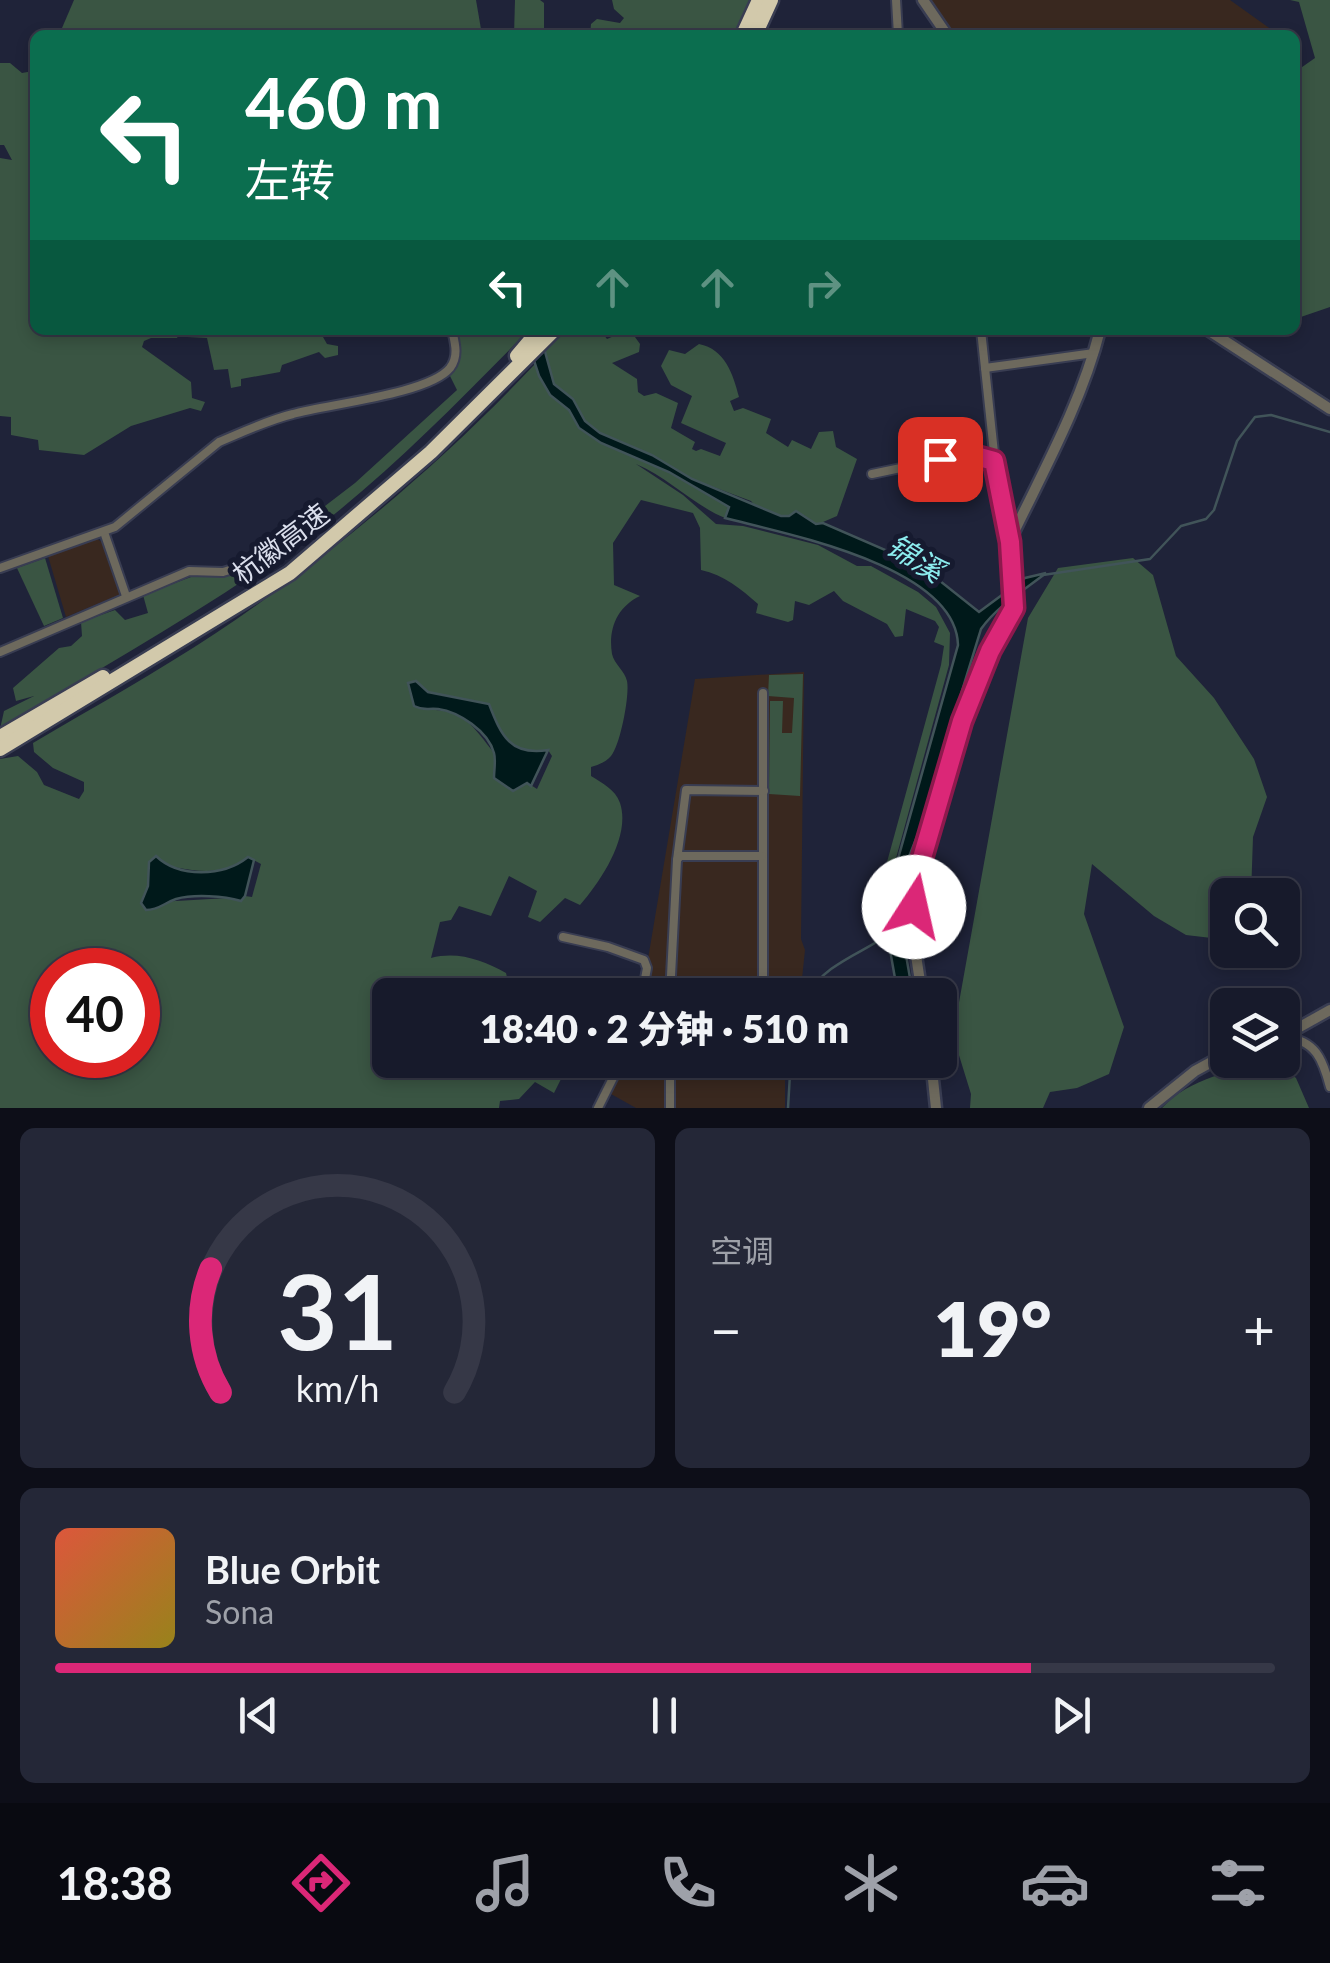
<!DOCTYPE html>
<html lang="zh">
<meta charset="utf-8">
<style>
body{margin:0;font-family:Lato,"Noto Sans SC",sans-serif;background:#242737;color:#f1f3f6;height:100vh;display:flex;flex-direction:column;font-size:38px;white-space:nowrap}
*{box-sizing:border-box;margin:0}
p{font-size:32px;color:#9ea1a9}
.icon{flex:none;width:55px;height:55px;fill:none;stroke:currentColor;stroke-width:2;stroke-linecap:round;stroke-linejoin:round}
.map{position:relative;height:1108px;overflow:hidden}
.side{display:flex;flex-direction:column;gap:20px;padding:20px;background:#0d0e18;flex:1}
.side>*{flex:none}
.guide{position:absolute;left:30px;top:30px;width:1270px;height:305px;border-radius:15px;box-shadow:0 5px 15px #0003,0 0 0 2px #363847;background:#0b6e4f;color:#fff;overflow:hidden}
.buttons{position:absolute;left:1210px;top:878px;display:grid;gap:20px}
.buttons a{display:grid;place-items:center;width:90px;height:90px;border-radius:15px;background:#171a2b;box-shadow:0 5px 15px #0003,0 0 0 2px #363847;font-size:50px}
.speed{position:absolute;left:30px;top:948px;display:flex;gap:20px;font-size:50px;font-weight:700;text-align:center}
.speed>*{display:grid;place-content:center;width:130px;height:130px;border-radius:50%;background:#171a2b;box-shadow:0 5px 15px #0003,0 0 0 2px #363847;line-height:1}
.speed .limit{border:15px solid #d22;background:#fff;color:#111}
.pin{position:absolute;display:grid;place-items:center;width:85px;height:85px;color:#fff;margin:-42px;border-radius:20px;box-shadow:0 5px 15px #0006}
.me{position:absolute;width:110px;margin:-55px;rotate:10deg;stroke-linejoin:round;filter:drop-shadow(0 0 8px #0008)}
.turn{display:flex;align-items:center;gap:35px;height:210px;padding:0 50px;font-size:45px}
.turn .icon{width:130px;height:130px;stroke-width:2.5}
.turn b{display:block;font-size:70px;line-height:85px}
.lanes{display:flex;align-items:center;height:95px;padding:0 50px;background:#0003;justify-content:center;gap:50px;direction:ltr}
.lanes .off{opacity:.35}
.big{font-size:75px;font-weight:800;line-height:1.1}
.side .card{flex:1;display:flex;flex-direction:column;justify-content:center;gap:15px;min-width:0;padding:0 35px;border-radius:15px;background:#242737}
.side .dial{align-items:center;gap:0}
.dial svg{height:260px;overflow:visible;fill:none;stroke:#363847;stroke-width:7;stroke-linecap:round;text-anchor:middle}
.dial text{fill:#f1f3f6;stroke:none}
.song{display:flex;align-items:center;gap:30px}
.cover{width:120px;height:120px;border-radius:15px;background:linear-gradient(135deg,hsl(10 70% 55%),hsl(50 70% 35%))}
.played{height:10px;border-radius:5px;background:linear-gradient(90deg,#db2777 80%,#363847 80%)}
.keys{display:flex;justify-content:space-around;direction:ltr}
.heat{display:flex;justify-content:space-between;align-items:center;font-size:55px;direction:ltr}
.side .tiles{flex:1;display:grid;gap:20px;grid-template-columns:1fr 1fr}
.card:last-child{grid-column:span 2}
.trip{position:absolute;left:372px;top:978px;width:585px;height:100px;border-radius:15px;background:#171a2b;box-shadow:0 5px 15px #0003,0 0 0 2px #363847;font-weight:800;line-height:100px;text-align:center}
.menu{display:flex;height:160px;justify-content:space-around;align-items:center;background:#090a11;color:#9ea1a9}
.menu .icon{width:70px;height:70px}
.menu .current{color:#db2777}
.menu b{font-size:45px;color:#f1f3f6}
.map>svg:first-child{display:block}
</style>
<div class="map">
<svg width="1330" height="1108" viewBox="0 0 1330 1108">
<rect width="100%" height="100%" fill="#1f2339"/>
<g fill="#39281f">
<path d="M 928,0 L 1230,0 L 1279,35 L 947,35 Z"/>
<path d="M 93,537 L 104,543 L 121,594 L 66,617 L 48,556 Z"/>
<path d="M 804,672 L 801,939 L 805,950 L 802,979 L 807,988 L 805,995 L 645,995 L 648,959 L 695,679 Z"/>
<path d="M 628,1060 L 785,1060 L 785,1108 L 636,1108 L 611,1094 Z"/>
</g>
<g fill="#3a5543" fill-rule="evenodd">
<path d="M 74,0 L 476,0 L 482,35 L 59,35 Z"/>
<path d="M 515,0 L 540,0 L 544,3 L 544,29 L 536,35 L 514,35 Z"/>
<path d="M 612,0 L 751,0 L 734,35 L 590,35 L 591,24 L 597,19 L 620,23 L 624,18 L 614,9 Z"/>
<path d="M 1290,0 L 1330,0 L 1330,307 L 1295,319 L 1295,72 L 1315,58 L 1299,2 Z"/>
<path d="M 0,63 L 10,63 L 22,73 L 33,71 L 35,63 L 35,330 L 181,330 L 177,338 L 151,338 L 144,341 L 142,347 L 191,382 L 192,398 L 205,402 L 201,411 L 190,408 L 131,426 L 84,455 L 39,450 L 38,440 L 11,435 L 11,417 L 0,416 L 0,158 L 12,160 L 4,145 L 0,145 Z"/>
<path d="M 182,330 L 319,330 L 327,344 L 338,346 L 338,355 L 325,358 L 319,352 L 282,365 L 280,372 L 241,379 L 241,386 L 231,388 L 228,369 L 214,370 L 207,338 L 187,337 Z"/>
<path d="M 456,330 L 512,330 L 513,333 L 524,330 L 525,334 C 456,404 387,475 308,535 C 212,607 103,666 0,729 L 4,711 L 34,696 L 16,701 L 13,688 L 59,648 L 71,646 L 82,636 L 81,622 L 115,610 L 125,620 L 148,613 L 143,595 L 199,574 L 235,575 L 355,483 L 457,390 L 449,374 L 460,354 Z"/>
<path d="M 539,330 L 600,330 L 607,339 L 614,336 L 635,337 L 640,344 L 639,352 L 612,363 L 637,379 L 638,392 L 644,396 L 656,393 L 678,403 L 671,428 L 695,442 L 692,449 L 696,451 L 701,449 L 720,456 L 726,443 L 681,423 L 692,396 L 671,385 L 661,366 L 669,350 L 685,354 L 699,344 C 725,349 733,374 739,397 L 730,401 L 734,411 L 743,408 L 771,419 L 766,433 L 788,447 L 792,440 L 811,449 L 819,432 L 833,431 L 836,447 L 857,459 L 837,516 L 816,525 L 804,515 L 781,516 L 756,507 L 751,501 L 692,479 L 652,455 L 600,433 L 585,421 L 573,399 L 554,384 Z"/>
<path d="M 535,364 L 550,395 L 569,410 L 579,428 L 601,443 L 669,472 L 730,507 L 725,518 C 693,505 668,477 636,464 L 683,495 L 716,524 L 743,526 L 818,545 L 857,566 L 871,566 L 918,592 L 936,607 L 950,633 L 949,665 L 887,891 L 883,930 L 880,934 L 877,931 L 881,884 L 941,665 L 944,646 L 934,642 L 939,627 L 935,621 L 906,609 L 903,636 L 895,637 L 887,624 L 843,601 L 834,591 L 809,605 L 795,601 L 793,620 L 788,622 L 756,613 L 758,604 C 741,589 724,575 701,570 L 700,528 L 693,513 L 641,500 L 613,543 L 614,585 L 640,596 C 617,607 608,629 612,654 C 614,664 625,671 627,681 C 630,695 620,746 611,756 C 606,762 598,765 591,767 L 591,776 C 602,783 615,789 620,803 C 631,836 601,881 580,905 L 565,898 L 540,922 L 528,917 L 537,891 L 509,876 L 491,916 L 459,906 L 451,920 L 440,922 L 431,958 C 458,951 482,960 506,973 L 510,990 L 533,995 L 390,995 L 390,1060 L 548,1060 L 563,1075 L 554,1093 L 535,1082 L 519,1099 L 500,1101 L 499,1108 L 0,1108 L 0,759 L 18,756 L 37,772 L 44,785 L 79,799 L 84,791 L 84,782 L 53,768 L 34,752 L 33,743 C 94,707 157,672 216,633 C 331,556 440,465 535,364 ZM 416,681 L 428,692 L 488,704 C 501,735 509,755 548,750 L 552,756 L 537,789 C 523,780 504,766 494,753 C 472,725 463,708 423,710 ZM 248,857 L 261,864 L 252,897 L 245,896 L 241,901 L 228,898 L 141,903 L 148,886 L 149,862 C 183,868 218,881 248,857 ZM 52,970 L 138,970 L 138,1055 L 52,1055 Z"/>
<path d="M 45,558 L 63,618 L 44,626 L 17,568 Z"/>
<path d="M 1133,558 L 1153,575 L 1176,656 L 1214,698 L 1254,759 L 1267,797 L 1253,837 L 1251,895 L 1228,895 L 1227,932 L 1220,939 L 1186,935 L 1154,916 L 1092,864 L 1084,914 L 1124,1027 L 1109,1074 L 1077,1088 L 1050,1092 L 1043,1108 L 970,1108 L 971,1094 L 958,1052 L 958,1008 L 1028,618 L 1058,568 Z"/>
<path d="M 803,674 L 800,796 L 769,794 L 770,701 L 783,701 L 782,733 L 792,733 L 794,698 L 768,696 L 769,675 Z"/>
<path d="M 1275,1061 L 1296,1078 L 1309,1108 L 1162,1108 C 1190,1077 1236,1070 1275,1061 Z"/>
</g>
<g fill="#00191a" stroke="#415459" stroke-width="2.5">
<path d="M 524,330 L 539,330 L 554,384 L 573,399 L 585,421 L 600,433 L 652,455 L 692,479 L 781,516 L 789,516 L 796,511 L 816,524 L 823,523 L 920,565 L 979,612 L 1025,578 L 1046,573 C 1026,589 998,605 981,629 L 918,834 L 894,894 L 892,910 L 897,935 L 903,938 L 913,995 L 898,995 L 885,922 L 889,891 L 958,645 C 956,566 786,534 725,518 L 729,507 L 669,472 L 601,443 L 579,428 L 569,410 L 550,395 L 539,376 Z"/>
<path d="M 416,681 L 428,692 L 489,704 C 501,735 510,756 548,750 L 531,786 L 527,783 L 513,791 L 494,778 C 494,770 496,760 494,753 C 488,731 459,712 438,709 C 427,708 424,711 414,706 L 408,683 Z"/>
<path d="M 156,856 C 179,878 223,877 248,857 L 254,860 L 245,896 L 241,901 C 224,896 194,894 176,899 C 164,903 159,910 146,910 L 141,903 L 148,886 L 149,862 Z"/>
</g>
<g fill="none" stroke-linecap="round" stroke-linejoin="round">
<g stroke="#415459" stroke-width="2.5">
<path d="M 1043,575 L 1150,559 L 1181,526 L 1206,519 L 1214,510 L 1237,441 L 1255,417 L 1271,415 L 1330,432"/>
<path d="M 808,995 C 824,964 863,953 889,934"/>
<path d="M 787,1060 L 790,1074 L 788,1108"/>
</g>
<g stroke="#393d52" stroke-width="12">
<g id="minor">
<path d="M 896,0 L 898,35"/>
<path d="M 981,330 L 996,472 L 1010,542"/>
<path d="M 985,368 L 1094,353"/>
<path d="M 872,474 L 958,456 L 972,455 L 995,461"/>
<path d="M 104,532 L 126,596"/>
<path d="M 0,568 L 115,527 L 219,442 C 243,432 268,420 293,414 C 328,404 429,394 450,368 C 459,356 455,343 452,330"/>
<path d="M 0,652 L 189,571 L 223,572 L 236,568"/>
<path d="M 763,693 L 763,995"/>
<path d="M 677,860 L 686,790 L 764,791"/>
<path d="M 563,937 L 608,947 L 644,960 L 647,968 L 642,995"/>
<path d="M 670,995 L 677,860 L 680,856 L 762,856"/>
<path d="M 1284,1037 C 1316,1040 1323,1060 1330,1087"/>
<path d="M 670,1060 L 670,1108"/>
<path d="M 598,1108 L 622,1060"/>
</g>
</g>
<g stroke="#393d52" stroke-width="15">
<g id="tertiary">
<path d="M 923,0 L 947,35"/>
<path d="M 1208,330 L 1330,409"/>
<path d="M 922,995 L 914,942 L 914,907 L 923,858 L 962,721 L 990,651 L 1014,609 L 1010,552 L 1013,534 C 1045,468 1082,401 1100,330"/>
<path d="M 1282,1037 L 1330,1010"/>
<path d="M 931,1060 L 936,1108"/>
<path d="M 1149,1108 L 1195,1071 L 1228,1053"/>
</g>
</g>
<g stroke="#393d52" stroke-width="19">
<g id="motorway">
<path d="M 743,35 L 759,0"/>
<path d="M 755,35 L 771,0"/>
<path d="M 517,356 L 539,330"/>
<path d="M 0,737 L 103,677"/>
<path d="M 0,749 L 290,573 L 431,452 L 554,330"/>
</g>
</g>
<use href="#minor" stroke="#6d695d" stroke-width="8"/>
<use href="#tertiary" stroke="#6d695d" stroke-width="10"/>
<use href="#motorway" stroke="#d2c9ab" stroke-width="14"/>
</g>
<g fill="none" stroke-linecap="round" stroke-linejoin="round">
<g stroke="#8e194d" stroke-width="25">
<path id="route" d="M 914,907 L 922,858 L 962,721 L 990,651 L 1014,608 L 1010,542 L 994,461 L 972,455 L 940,459"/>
</g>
<use href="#route" stroke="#db2777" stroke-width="18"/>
</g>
<g text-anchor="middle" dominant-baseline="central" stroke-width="10" stroke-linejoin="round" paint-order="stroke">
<g font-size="28" fill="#dadeec" stroke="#161a2f">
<text transform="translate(280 543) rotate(-37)">杭徽高速</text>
</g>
<g font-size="30" font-style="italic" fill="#8cecee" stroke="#161a2f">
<text transform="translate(916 557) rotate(32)">锦溪</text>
</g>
</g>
</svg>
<div class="buttons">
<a><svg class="icon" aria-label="search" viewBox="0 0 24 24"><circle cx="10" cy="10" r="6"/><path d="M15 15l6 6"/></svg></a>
<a><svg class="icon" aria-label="layers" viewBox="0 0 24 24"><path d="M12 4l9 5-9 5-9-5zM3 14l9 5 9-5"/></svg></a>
</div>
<div class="speed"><div class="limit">40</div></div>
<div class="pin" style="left:940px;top:459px;background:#d93025"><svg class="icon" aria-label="arrive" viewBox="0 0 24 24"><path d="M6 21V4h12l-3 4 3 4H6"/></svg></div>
<svg class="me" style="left:914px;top:907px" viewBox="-20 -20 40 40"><circle r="19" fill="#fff"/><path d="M0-13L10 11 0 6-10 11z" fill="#db2777"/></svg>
<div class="trip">18:40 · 2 分钟 · 510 m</div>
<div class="guide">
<div class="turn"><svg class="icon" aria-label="left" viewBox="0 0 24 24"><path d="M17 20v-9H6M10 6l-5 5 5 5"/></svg><div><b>460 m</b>左转</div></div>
<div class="lanes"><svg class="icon" aria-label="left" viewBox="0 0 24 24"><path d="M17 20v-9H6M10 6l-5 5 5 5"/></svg><svg class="icon off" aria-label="ahead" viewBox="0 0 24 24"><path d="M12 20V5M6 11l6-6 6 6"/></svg><svg class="icon off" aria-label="ahead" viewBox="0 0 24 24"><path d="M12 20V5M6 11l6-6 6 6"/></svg><svg class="icon off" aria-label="right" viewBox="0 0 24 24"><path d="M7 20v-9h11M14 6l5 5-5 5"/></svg></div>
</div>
</div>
<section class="side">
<div class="tiles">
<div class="card dial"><svg viewBox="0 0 100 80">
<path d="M14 69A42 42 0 1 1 86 69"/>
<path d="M14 69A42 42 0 0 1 11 31" stroke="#db2777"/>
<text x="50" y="56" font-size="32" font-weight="700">31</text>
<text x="50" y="72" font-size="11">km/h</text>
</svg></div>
<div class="card"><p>空调</p>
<div class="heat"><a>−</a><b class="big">19°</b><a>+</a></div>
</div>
<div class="card">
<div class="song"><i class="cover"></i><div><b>Blue Orbit</b><p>Sona</p></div></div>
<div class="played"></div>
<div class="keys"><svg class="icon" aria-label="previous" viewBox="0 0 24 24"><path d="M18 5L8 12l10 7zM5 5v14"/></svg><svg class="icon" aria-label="pause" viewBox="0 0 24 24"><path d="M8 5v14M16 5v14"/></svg><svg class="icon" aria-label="next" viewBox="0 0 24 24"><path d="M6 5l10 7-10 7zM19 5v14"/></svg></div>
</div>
</div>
</section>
<nav class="menu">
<b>18:38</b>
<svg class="icon current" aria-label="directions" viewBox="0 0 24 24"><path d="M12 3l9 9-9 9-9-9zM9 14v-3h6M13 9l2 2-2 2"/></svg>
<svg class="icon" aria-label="music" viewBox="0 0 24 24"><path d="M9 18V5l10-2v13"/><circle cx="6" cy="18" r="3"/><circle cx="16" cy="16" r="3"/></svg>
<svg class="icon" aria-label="phone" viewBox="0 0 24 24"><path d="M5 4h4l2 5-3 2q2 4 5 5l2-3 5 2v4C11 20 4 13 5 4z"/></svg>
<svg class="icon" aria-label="climate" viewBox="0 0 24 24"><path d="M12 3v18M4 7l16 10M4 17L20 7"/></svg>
<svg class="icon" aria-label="car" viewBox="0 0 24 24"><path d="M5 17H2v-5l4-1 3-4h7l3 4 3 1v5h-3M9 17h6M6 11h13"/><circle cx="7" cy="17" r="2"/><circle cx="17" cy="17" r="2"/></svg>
<svg class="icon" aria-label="filters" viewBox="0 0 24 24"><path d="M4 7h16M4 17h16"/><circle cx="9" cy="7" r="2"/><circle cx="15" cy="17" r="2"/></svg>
</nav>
